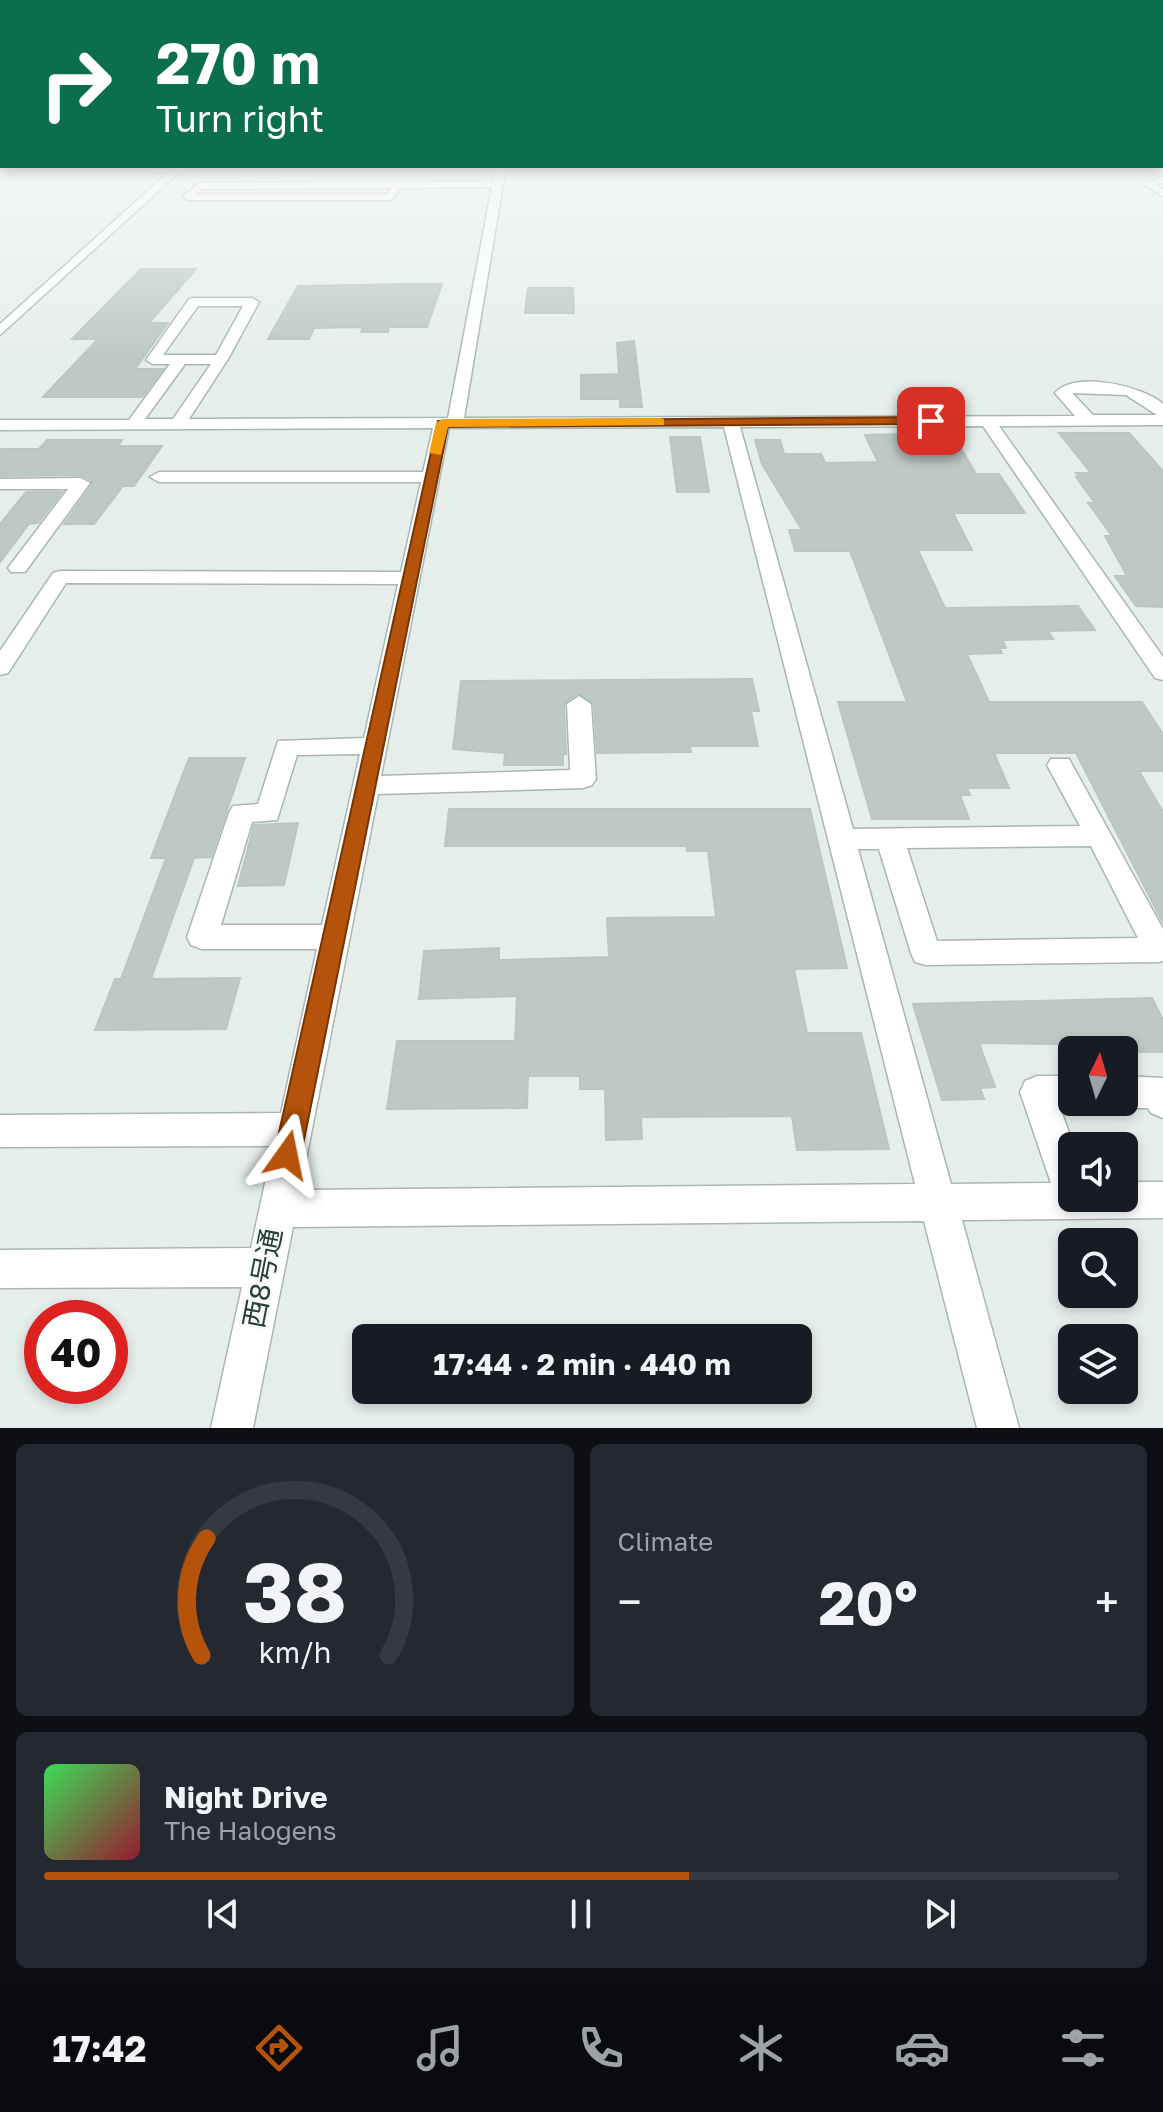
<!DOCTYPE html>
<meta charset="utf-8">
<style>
body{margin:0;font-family:"Golos Text","Noto Sans JP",sans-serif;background:#242831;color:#f1f3f6;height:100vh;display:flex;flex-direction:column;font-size:30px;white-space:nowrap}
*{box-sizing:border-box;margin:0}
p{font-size:26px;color:#9ea1a6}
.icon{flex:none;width:44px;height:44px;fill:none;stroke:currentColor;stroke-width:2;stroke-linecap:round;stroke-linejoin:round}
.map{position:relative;height:1428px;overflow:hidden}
.sheet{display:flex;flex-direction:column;gap:16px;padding:16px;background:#0d0f14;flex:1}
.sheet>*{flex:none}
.banner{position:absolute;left:0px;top:0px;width:1164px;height:168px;box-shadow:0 4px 12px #0003;background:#0b6e4f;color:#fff;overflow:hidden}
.needle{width:52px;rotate:5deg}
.buttons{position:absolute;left:1058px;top:1036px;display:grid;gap:16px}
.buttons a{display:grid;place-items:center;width:80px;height:80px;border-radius:12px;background:#171b24;box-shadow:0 4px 12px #0003;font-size:40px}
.speed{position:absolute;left:24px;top:1300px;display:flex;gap:16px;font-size:40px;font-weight:700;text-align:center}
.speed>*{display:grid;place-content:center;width:104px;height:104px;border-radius:50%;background:#171b24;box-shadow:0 4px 12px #0003;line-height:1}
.speed .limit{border:12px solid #d22;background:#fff;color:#111}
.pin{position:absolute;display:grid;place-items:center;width:68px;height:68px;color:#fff;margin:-34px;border-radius:16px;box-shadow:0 4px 12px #0006}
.me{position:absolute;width:88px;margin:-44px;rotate:12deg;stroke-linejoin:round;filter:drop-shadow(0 0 6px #0008)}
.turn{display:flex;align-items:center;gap:28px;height:168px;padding:0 24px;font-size:36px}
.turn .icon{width:104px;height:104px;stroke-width:2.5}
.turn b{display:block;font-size:56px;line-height:68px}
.big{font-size:60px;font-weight:700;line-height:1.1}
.sheet .widget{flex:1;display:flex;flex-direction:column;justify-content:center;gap:12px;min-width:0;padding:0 28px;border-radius:12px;background:#242831}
.sheet .dial{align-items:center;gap:0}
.dial svg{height:208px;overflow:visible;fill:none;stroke:#363941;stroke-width:7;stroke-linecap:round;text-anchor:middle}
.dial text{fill:#f1f3f6;stroke:none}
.song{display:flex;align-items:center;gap:24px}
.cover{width:96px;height:96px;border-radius:12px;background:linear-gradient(135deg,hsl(130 70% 55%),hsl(350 70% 35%))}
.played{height:8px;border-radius:4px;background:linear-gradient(90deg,#b45309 60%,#363941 60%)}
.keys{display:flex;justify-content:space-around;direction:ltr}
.heat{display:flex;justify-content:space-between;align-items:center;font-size:44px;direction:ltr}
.sheet .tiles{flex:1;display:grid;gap:16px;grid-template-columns:1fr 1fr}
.widget:last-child{grid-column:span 2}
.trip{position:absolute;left:352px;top:1324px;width:460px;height:80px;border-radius:12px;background:#171b24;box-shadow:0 4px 12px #0003;font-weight:700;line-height:80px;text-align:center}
.dock{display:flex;height:128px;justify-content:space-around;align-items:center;background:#090b0e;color:#9ea1a6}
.dock .icon{width:56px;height:56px}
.dock .current{color:#b45309}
.dock b{font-size:36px;color:#f1f3f6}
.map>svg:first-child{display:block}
</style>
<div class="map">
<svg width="1163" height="1428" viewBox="0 0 1163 1428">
<rect width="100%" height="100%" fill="#e6eeeb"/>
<g fill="#bcc9c4" stroke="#b9c7c2" stroke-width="2">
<path d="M 141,269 L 196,269 L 149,323 L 168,323 L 135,369 L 163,369 L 142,397 L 43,397 L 98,339 L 72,339 Z"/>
<path d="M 413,284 L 442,284 L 427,327 L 389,327 L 388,332 L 361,332 L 363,327 L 314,328 L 309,339 L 268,339 L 298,286 Z"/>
<path d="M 528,288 L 573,288 L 574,313 L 525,313 Z"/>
<path d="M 634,341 L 642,407 L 620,407 L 620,399 L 581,399 L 581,375 L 619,374 L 617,343 Z"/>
<path d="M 952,433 L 976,474 L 999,474 L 1025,513 L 953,513 L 972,550 L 918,550 L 945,608 L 1078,606 L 1095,630 L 1048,631 L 1053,639 L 1002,640 L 1006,648 L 999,648 L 1002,653 L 967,654 L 989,702 L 1142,702 L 1163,734 L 1163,771 L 1139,771 L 1163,812 L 1163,923 L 1076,753 L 994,753 L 1009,788 L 967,788 L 970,795 L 960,795 L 969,819 L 872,819 L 838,702 L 907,702 L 850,551 L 795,551 L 789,530 L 802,530 L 762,464 L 755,440 L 780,440 L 784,454 L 821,454 L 825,463 L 878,462 L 865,435 Z"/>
<path d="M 1059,433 L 1129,433 L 1163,471 L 1163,607 L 1136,606 L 1115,576 L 1127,576 L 1105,536 L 1112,536 L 1088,503 L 1095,503 L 1076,477 L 1080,477 L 1076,473 L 1091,473 Z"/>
<path d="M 670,437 L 700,437 L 709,492 L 677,492 Z"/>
<path d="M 47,440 L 122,440 L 118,446 L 162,446 L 134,486 L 123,486 L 94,524 L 64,524 L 92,485 L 91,480 L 81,475 L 0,476 L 0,449 L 39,449 Z"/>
<path d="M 26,492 L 62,492 L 38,523 L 29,524 L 0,562 L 0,524 Z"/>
<path d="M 752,679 L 759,711 L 751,711 L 758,746 L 690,746 L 691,752 L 597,753 L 594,704 L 577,694 L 564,704 L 566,754 L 563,754 L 563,765 L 504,765 L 505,753 L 453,749 L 461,681 Z"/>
<path d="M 189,758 L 245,758 L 211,857 L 194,858 L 151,979 L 240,978 L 226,1029 L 95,1030 L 115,979 L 121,979 L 166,858 L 151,858 Z"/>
<path d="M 449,809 L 810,809 L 847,968 L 794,969 L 807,1033 L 861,1033 L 889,1149 L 797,1150 L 792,1116 L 641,1117 L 642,1139 L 606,1140 L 605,1089 L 580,1089 L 580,1076 L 528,1076 L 527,1108 L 387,1109 L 397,1041 L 515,1041 L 517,996 L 419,999 L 424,951 L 499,948 L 499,960 L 609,957 L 607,918 L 716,917 L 708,851 L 687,851 L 686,846 L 445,846 Z"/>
<path d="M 298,823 L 284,885 L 238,886 L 254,825 Z"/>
<path d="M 1152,998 L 1163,1020 L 1163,1052 L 1124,1052 L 1113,1050 L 1111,1045 L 979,1043 L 995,1087 L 980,1088 L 984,1099 L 942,1100 L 913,1004 Z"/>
</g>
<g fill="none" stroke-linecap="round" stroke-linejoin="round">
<g stroke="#a9b6b2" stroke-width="3">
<g id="minor">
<rect x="1162" y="160" width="1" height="6"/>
<path d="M 138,166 L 186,166 L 0,335 L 0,324 L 172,169 Z"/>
<path d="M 496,166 L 506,166 L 464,418 L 1075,416 L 1055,393 C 1074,370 1143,386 1163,404 L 1163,425 L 999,426 L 1163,657 L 1163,680 L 1155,678 L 983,426 L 740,427 L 853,829 L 1080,826 L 1047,765 L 1051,759 L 1069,759 L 1163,929 L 1163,961 L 1159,962 L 926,965 L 915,962 L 911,953 L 879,849 L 858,849 L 951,1184 L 1051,1183 L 1020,1092 L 1025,1081 L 1037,1076 L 1072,1076 L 1072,1102 L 1084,1102 L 1060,1108 L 1074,1146 L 1072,1198 L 1124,1198 L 1124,1182 L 1163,1182 L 1163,1218 L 962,1220 L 1019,1428 L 977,1428 L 924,1221 L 293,1227 L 253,1428 L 211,1428 L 242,1287 L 0,1288 L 0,1250 L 251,1248 L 273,1146 L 0,1147 L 0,1115 L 281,1113 L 317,949 L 202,949 L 191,945 L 187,937 L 229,813 L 233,806 L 258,804 L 278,741 L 364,738 L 398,584 L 66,583 L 8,673 L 0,675 L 0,651 L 53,573 L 60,571 L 401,572 L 421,482 L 159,482 L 150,477 L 159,472 L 423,472 L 433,428 L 0,430 L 0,420 L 129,420 L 170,364 L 153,364 L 146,360 L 189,299 L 194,298 L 252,298 L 259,302 L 228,359 L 189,419 L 448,418 L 492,187 L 401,188 L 391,200 L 188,200 L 183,197 L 199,183 L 493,181 ZM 391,188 L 388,194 L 197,194 L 202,189 ZM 198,306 L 243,306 L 216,355 L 163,355 ZM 185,364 L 211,364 L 173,419 L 145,419 ZM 1072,393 L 1126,395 L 1157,415 L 1093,415 ZM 724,427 L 915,1184 L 300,1190 L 378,794 L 583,788 L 592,785 L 596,779 L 591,704 L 579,696 L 567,704 L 570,770 L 381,776 L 449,428 ZM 360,754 L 322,925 L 221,925 L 252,822 L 277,820 L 297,755 ZM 1091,846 L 1138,938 L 937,941 L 907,848 Z"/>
<path d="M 1163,177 L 1163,183 L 1156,184 L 1163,189 L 1163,196 L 1142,183 Z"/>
<path d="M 81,478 L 90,483 L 25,572 L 11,572 L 8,568 L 68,489 L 0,489 L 0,479 Z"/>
<path d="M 1124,1076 L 1163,1078 L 1163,1118 L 1151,1113 L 1148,1108 L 1124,1108 L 1112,1103 L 1124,1102 Z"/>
</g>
</g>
<use href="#minor" fill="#fff" fill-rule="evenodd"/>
</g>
<linearGradient id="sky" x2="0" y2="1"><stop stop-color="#86b9de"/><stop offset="0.44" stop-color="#f4f7f6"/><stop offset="1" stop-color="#f4f7f6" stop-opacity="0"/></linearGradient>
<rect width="1163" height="357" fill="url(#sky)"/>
<path fill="#b45309" stroke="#753606" stroke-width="2" d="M 931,417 L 937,421 L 935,424 L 448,427 L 301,1155 L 297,1165 L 287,1168 L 278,1165 L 274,1155 L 438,421 Z"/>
<path fill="#f59e0b" d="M 660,418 L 664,419 L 664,425 L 448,427 L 441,455 L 429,453 L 436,423 L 442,419 Z"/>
<g text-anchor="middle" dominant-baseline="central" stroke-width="6" stroke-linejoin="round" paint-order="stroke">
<g font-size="28" fill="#263f3a" stroke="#f7faf9">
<text transform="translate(262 1278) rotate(-79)">西8号通</text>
</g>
</g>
</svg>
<div class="buttons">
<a><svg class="needle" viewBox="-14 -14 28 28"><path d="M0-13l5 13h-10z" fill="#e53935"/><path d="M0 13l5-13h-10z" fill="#9ea1a6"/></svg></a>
<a><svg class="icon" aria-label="sound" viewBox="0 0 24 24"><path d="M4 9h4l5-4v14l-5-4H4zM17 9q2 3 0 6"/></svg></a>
<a><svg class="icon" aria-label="search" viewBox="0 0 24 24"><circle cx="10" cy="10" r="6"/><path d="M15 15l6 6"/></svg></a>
<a><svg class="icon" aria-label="layers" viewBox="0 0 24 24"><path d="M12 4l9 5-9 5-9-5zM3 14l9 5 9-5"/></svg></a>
</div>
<div class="speed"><div class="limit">40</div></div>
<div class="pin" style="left:931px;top:421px;background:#d93025"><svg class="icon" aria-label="arrive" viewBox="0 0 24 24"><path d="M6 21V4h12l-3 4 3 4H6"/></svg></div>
<svg class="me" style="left:287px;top:1155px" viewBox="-20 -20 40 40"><path d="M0-17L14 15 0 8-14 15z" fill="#b45309" stroke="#fff" stroke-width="4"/></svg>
<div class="trip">17:44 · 2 min · 440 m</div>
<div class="banner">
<div class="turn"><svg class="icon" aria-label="right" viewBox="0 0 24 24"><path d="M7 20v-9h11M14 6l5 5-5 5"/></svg><div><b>270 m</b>Turn right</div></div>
</div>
</div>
<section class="sheet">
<div class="tiles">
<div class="widget dial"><svg viewBox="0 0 100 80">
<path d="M14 69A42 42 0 1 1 86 69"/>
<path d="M14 69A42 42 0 0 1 16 24" stroke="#b45309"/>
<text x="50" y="56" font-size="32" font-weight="700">38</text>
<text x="50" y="72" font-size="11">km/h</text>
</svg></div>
<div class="widget"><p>Climate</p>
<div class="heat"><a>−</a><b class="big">20°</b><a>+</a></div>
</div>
<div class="widget">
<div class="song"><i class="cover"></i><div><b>Night Drive</b><p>The Halogens</p></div></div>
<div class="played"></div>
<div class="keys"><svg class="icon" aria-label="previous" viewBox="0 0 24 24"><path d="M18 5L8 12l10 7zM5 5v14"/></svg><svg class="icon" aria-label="pause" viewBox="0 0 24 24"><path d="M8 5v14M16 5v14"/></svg><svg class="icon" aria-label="next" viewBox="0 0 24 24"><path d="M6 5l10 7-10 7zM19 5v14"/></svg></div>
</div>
</div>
</section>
<nav class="dock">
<b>17:42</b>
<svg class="icon current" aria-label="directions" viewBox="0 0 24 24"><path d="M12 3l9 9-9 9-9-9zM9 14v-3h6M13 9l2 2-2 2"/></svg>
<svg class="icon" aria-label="music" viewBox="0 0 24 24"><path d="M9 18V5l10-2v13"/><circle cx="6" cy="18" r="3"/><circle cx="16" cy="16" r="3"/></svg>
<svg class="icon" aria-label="phone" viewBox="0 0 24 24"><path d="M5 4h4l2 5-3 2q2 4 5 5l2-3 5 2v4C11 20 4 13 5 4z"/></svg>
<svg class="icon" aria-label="climate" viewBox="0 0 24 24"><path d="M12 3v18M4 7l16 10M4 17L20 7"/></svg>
<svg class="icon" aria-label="car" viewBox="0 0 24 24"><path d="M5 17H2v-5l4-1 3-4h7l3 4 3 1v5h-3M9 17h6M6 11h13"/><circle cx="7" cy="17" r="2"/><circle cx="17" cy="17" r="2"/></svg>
<svg class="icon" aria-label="filters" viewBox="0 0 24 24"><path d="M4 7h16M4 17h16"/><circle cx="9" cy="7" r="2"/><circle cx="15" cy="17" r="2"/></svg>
</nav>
